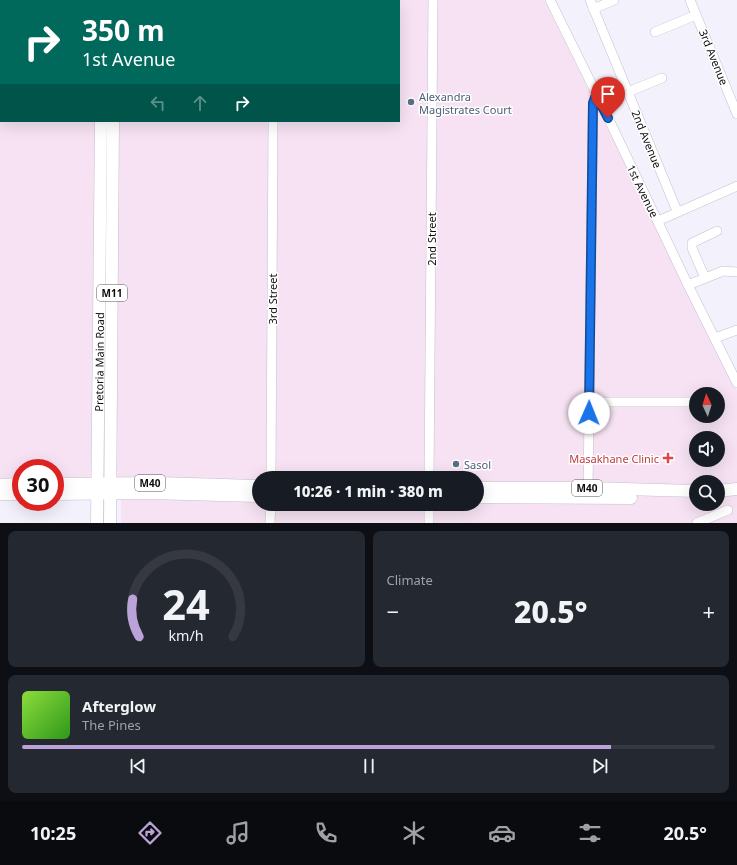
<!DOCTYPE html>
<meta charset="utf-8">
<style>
body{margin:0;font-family:"Noto Sans",sans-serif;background:#242831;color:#f1f3f6;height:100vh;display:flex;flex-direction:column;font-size:15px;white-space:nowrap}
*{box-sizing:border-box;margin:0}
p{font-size:13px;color:#9ea1a6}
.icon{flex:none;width:22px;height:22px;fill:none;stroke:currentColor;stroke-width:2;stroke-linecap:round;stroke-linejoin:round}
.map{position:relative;height:523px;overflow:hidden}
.panel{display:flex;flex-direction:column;gap:8px;padding:8px;background:#0d0f14;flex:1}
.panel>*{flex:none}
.top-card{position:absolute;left:0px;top:0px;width:400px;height:122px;box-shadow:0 4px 16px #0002;background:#00695c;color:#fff;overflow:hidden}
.needle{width:26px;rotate:356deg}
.tools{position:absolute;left:689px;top:387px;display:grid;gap:8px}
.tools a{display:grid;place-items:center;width:36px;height:36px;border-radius:50%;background:#171b24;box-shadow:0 4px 16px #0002;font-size:20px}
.speed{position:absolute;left:12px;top:459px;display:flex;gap:8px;font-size:20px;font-weight:700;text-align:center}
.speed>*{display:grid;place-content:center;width:52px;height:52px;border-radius:50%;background:#171b24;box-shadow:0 4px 16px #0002;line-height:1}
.speed .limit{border:6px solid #d22;background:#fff;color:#111}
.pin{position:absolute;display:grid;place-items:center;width:34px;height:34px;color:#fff;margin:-41px -17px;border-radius:50% 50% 50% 0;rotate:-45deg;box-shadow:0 0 4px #0007}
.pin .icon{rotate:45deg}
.me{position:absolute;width:44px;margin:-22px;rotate:1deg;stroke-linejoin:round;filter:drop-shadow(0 0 3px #0008)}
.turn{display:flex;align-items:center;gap:14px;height:84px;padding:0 16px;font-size:18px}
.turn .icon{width:52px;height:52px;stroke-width:2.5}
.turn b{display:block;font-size:28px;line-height:34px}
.lanes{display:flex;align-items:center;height:38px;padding:0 16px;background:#0003;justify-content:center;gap:20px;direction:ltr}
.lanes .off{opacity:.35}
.big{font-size:30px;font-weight:800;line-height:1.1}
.panel .card{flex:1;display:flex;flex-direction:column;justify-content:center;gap:6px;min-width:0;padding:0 14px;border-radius:8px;background:#242831}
.panel .dial{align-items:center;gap:0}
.dial svg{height:104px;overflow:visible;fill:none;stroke:#363941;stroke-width:7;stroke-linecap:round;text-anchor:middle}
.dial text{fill:#f1f3f6;stroke:none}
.song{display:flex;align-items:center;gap:12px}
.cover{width:48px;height:48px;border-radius:6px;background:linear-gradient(135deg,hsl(90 70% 55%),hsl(110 70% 35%))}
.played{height:4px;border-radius:2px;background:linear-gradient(90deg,#bba2d9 85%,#363941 85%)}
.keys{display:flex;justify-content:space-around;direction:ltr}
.heat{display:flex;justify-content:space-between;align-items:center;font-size:22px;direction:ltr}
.panel .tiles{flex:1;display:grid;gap:8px;grid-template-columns:1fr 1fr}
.card:last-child{grid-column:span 2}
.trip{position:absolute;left:252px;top:471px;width:232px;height:40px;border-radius:20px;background:#171b24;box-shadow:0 4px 16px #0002;font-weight:800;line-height:40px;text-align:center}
.tabs{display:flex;height:64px;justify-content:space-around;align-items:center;background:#090b0e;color:#9ea1a6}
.tabs .icon{width:28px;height:28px}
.tabs .on{color:#bba2d9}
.tabs b{font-size:18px;color:#f1f3f6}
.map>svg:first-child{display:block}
</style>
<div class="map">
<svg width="737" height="523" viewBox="0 0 737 523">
<rect width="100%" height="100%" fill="#f3f2fc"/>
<path fill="#f6e2f2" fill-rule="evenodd" d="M 0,0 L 544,0 L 737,391 L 737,523 L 121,523 L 121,500 L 55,500 L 55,468 L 21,468 L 21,500 L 0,500 ZM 1,1 L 399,1 L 399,121 L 1,121 ZM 696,394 L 718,394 L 718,416 L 696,416 ZM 696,438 L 718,438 L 718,460 L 696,460 ZM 259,478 L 477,478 L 477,504 L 259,504 ZM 696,482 L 718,482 L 718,504 L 696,504 Z"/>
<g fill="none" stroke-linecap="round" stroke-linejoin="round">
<g stroke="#c2c1cb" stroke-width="10">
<g id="minor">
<path d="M 550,0 L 602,105 L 688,285 L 737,383"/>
<path d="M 590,0 L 677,211"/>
<path d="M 690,0 L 737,114"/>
<path d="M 274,1 L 274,0"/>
<path d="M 593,9 L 614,0"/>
<path d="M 655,32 L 696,15"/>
<path d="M 628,92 L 662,78"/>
<path d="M 658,221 L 737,186"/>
<path d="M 705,278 L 692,248 L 692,243 L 717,231"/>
<path d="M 688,285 L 723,271 L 737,272"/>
<path d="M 715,338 L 737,330"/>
<path d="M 589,402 L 696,402"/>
<path d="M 271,478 L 273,121"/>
<path d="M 429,478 L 433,0"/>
<path d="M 588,493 L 593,103 L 596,95"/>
<path d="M 270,523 L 271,504"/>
<path d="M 429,523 L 429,504"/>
<path d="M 697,523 L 728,510"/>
</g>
</g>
<g stroke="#c2c1cb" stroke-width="13">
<g id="major">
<path d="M 102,1 L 102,0"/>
<path d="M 114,1 L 114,0"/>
<path d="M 55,484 L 158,483 L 259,486"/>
<path d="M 0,485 L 21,484"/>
<path d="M 477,488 L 588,488 L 696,491"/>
<path d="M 718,491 L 737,489"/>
<path d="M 0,494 L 21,494"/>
<path d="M 55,494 L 150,493 L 259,496"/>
<path d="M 477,497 L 631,498"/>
<path id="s1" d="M 97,523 L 101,121"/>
<path d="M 110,523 L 113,121"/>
</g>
</g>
<use href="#minor" stroke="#fff" stroke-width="9"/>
<use href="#major" stroke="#fff" stroke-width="12"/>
</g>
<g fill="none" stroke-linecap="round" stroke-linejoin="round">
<g stroke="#114b97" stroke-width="10">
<path id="route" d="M 589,413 L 593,103 L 596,95 L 608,118"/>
</g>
<use href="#route" stroke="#1a73e8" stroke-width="7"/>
</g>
<g fill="#5c6f8a" stroke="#fff" stroke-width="1.5">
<circle cx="411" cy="102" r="4"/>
<circle cx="456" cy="464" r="4"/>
</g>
<path fill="#e0444e" stroke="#fff" stroke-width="1.5" d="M666 452h4v4h4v4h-4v4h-4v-4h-4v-4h4z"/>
<g text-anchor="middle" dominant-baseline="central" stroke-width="3" stroke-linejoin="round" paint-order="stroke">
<g fill="#fff" stroke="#565658" stroke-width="1">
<rect x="97" y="285" width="30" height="16" rx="3"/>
<rect x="135" y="475" width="30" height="16" rx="3"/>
<rect x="572" y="480" width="30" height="16" rx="3"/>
</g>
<g font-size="10" font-weight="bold" fill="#0d0d10">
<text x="112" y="293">M11</text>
<text x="150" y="483">M40</text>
<text x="587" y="488">M40</text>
</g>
<g font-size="11" fill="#0d0d10" stroke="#fff">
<text transform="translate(714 57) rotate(68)">3rd Avenue</text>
<text transform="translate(647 139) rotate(68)">2nd Avenue</text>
<text transform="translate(643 191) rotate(64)">1st Avenue</text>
<text transform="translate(431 239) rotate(-90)">2nd Street</text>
<text transform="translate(272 299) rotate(-90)">3rd Street</text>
<text stroke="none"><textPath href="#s1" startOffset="161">Pretoria Main Road</textPath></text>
</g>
<g font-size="11" fill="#4e5e75" stroke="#fff" text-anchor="start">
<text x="419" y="96">Alexandra<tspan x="419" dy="13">Magistrates Court</tspan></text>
<text x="464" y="464">Sasol</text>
</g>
<g font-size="11" fill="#be3a42" stroke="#fff" text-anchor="end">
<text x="659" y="458">Masakhane Clinic</text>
</g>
</g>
</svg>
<div class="tools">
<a><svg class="needle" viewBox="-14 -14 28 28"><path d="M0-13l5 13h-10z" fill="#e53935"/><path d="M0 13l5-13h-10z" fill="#9ea1a6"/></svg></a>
<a><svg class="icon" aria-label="sound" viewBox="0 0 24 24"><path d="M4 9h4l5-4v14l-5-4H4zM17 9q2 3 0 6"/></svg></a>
<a><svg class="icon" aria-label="search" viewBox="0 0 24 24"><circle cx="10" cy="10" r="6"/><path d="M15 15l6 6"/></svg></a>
</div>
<div class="speed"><div class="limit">30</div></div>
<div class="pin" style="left:608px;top:118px;background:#d93025"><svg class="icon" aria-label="arrive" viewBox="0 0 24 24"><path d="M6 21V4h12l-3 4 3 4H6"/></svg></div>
<svg class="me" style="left:589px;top:413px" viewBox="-20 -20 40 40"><circle r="19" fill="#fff"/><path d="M0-13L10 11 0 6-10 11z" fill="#1a73e8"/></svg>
<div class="trip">10:26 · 1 min · 380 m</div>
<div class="top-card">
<div class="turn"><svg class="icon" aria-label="right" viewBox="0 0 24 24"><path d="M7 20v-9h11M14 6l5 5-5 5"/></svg><div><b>350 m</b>1st Avenue</div></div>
<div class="lanes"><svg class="icon off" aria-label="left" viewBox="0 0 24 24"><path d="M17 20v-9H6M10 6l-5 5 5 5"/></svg><svg class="icon off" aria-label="ahead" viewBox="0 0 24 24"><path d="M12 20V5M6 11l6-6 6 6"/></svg><svg class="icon" aria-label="right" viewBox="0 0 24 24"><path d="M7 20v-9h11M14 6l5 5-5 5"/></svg></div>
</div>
</div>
<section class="panel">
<div class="tiles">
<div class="card dial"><svg viewBox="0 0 100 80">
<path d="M14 69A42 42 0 1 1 86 69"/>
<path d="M14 69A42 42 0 0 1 9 40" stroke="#bba2d9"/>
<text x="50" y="56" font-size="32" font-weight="700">24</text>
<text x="50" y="72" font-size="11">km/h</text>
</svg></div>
<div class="card"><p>Climate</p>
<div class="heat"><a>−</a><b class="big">20.5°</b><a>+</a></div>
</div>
<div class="card">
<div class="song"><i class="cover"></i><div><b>Afterglow</b><p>The Pines</p></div></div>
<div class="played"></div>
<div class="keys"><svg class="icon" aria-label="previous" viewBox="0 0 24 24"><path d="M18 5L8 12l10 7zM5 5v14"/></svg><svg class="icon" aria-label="pause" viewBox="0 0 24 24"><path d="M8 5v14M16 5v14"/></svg><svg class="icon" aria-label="next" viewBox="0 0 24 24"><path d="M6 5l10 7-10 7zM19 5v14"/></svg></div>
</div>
</div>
</section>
<nav class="tabs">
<b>10:25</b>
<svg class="icon on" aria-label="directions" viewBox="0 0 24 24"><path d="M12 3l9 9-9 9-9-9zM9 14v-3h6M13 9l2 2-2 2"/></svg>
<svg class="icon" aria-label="music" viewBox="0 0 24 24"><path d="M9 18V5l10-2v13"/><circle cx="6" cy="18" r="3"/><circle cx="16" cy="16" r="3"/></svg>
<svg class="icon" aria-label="phone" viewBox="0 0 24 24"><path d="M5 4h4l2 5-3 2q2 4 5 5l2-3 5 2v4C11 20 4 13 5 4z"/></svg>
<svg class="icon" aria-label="climate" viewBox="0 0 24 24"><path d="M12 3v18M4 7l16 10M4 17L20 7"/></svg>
<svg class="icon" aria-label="car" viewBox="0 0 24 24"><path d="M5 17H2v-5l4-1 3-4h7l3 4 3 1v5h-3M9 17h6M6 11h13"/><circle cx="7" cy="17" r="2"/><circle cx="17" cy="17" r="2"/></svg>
<svg class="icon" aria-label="filters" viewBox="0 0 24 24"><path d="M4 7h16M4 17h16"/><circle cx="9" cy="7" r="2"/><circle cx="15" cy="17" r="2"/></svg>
<b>20.5°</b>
</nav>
